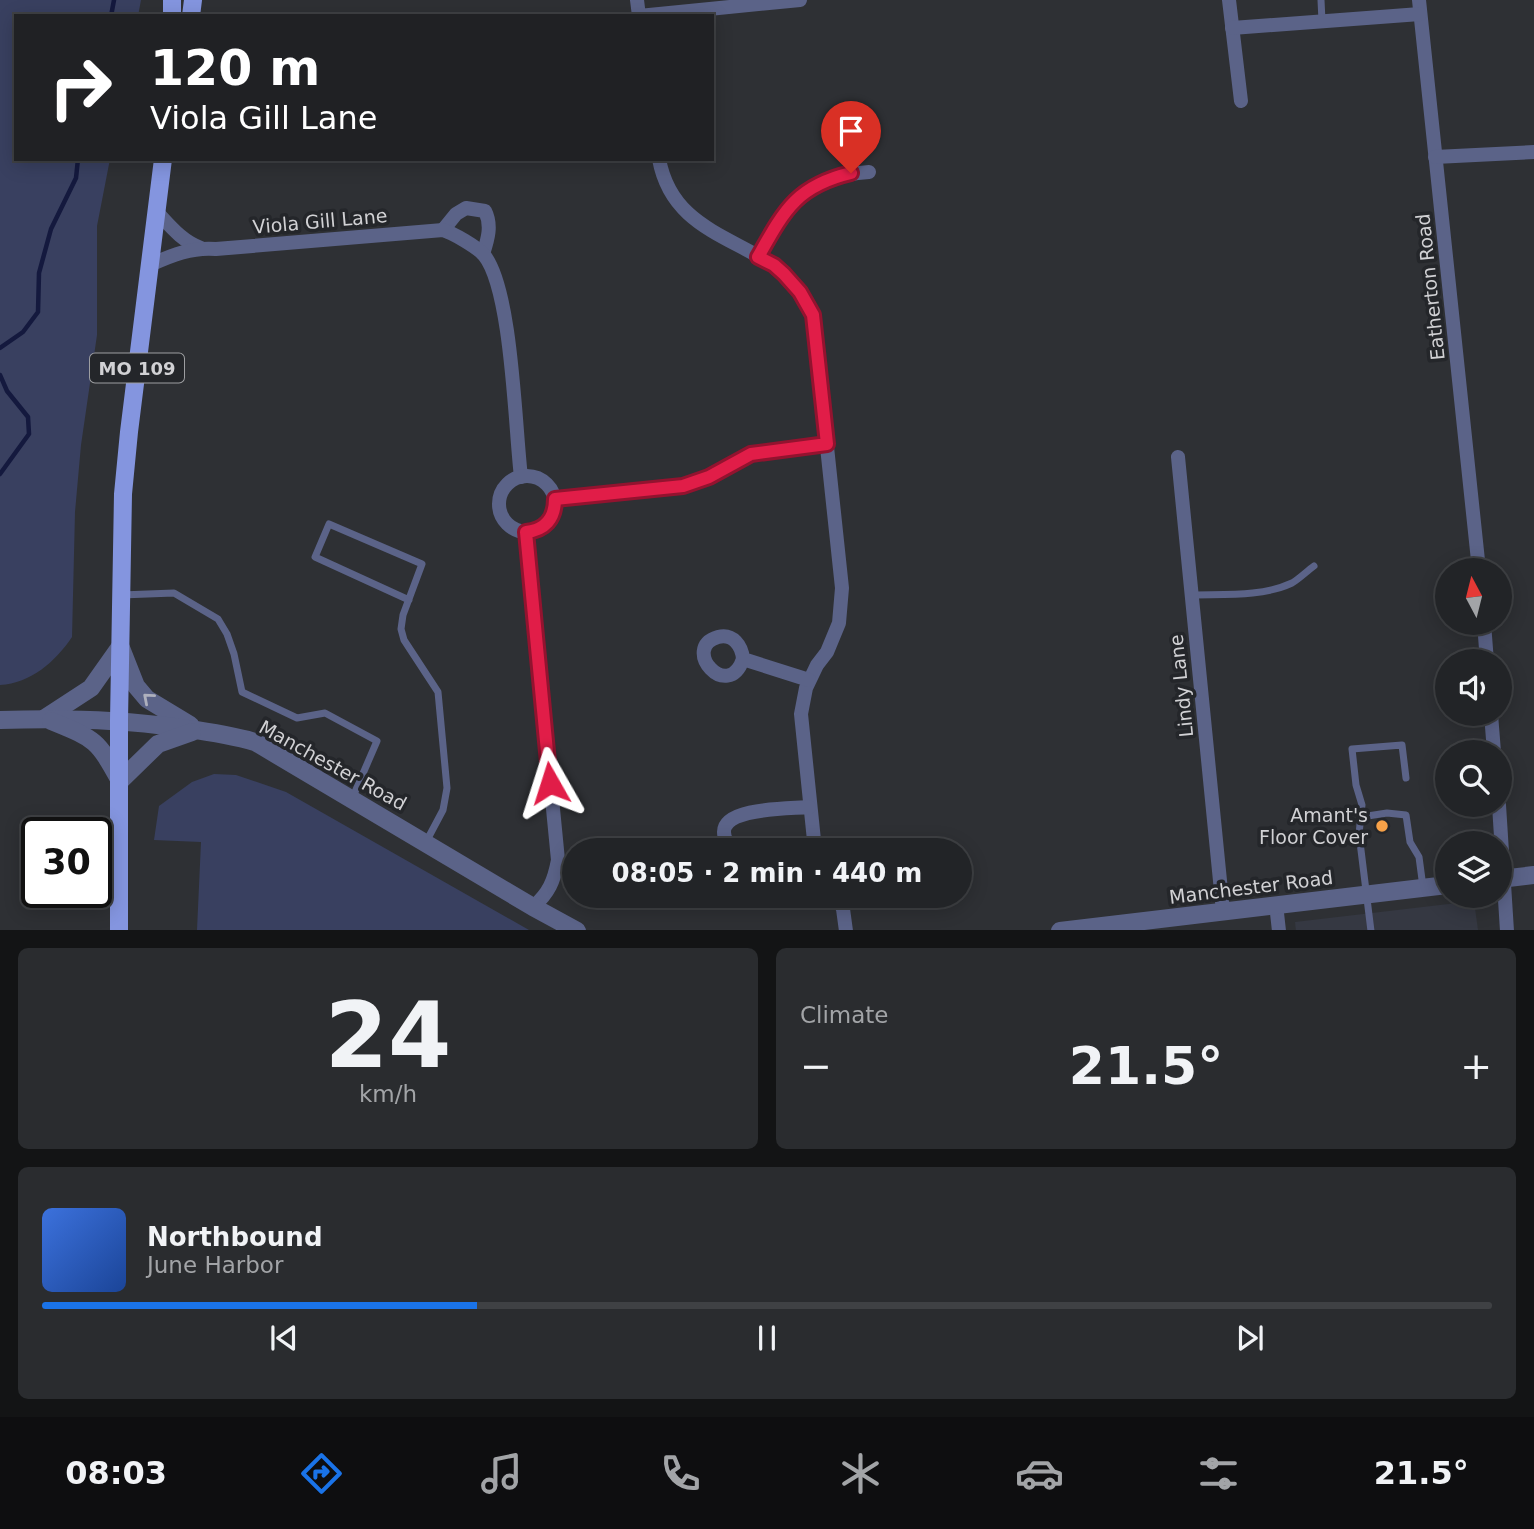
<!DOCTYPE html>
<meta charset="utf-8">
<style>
body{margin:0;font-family:"DejaVu Sans",sans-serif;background:#2a2c2f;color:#f1f3f6;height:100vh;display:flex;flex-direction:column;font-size:26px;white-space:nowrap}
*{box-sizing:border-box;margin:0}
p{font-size:23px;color:#a2a4a7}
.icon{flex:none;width:38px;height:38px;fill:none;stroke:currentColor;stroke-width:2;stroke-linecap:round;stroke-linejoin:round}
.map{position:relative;height:930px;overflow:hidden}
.panel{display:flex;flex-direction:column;gap:18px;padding:18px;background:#131415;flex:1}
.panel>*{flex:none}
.banner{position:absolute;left:14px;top:14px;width:700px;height:147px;border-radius:0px;box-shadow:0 4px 18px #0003,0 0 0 2px #3f4144;background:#202124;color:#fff;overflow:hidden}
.needle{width:46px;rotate:353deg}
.tools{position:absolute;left:1435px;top:558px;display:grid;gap:14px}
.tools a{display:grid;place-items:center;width:77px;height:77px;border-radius:50%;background:#222427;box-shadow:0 4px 18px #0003,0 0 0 2px #3f4144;font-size:35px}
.speed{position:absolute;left:21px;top:817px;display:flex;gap:14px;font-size:35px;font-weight:700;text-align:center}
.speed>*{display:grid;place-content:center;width:91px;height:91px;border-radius:50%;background:#222427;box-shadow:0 4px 18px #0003,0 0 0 2px #3f4144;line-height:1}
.speed .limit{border:4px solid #111;border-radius:10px;background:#fff;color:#111}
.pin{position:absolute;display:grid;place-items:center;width:60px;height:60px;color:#fff;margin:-72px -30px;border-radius:50% 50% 50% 0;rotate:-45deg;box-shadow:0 0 7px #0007}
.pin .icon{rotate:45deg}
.me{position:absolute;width:77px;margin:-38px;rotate:354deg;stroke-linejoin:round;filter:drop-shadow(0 0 5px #0008)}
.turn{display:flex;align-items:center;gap:24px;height:147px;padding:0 21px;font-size:32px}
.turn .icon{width:91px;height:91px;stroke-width:2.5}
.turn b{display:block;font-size:49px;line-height:60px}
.big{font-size:52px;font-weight:700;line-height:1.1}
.panel .widget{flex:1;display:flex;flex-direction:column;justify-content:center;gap:10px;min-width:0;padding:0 24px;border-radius:10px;background:#2a2c2f}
.panel .dial{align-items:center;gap:0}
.dial b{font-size:91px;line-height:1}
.song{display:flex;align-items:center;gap:21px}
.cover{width:84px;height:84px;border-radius:10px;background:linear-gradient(135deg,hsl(220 70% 55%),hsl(220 70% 35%))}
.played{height:7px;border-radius:4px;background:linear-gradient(90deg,#1a73e8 30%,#3f4144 30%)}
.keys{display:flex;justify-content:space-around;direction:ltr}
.heat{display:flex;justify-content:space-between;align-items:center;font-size:38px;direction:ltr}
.panel .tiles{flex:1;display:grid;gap:18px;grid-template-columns:1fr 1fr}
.widget:last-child{grid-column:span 2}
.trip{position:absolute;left:562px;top:838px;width:410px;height:70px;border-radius:35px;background:#222427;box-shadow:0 4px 18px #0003,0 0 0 2px #3f4144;font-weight:700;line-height:70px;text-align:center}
.menu{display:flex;height:112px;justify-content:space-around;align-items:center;background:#0e0e10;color:#a2a4a7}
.menu .icon{width:49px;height:49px}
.menu .selected{color:#1a73e8}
.menu b{font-size:32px;color:#f1f3f6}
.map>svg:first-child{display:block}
</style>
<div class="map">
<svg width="1534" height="931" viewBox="0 0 1534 931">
<rect width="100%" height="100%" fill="#2e3034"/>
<path fill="#353842" d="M 1474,901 L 1478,930 L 1296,931 L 1295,922 Z"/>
<g fill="#394060">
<path d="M 0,0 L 141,0 L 138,16 L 16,16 L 16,159 L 110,159 L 97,226 L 97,335 L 81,445 L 75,512 L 72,637 C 55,662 31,683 0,685 Z"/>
<path d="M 214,774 L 236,775 L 286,792 L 529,930 L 197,930 L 201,842 L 154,840 L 159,806 L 192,782 Z"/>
</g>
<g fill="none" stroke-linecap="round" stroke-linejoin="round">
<g stroke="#14193e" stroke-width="4.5">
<path d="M 111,16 L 114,0"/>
<path d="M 0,348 L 23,332 L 38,312 L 39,273 L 51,229 L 76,178 L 78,159"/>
<path d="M 0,375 L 7,391 L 28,417 L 29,434 L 0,474"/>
</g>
<g stroke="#5b6388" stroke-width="7">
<path d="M 1321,0 L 1322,21"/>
<path d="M 121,595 L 174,593 L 218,619 L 227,634 L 234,654 L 242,692 L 297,718 L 325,713 L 377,741 L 352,799"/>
<path d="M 1192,595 C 1224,594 1262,597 1292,583 C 1299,579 1307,571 1314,566"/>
<path d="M 409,600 L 315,557 L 329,524 L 422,564 L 403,615 L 401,629 L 404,640 L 438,692 L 447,788 L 443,810 L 426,842"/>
<path d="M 1361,817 L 1387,813 L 1406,815 L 1410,842 L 1419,857 L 1423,887"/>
<path d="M 1371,931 L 1359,834 L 1362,805 L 1356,785 L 1352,749 L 1402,745 L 1406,778"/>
</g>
<g stroke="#5b6388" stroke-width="14">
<path d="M 637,0 L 639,16 L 800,0"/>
<path d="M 1229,0 L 1241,101"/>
<path d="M 1419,0 L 1479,570"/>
<path d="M 1232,28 L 1420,14"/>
<path d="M 1435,157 L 1534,152"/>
<path d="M 659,159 C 671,224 725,234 773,265 C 791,277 803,296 813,315 L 842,588 L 839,623 L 827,652 L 817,665 L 806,688 L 801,714 L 815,850"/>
<path d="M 157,212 C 171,227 182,241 201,248"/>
<path d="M 443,230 L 456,214 L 466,208 L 485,211 C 492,225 488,239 483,254"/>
<path d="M 757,257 C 788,204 803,177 869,172"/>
<path d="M 150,265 C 172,255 192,247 216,249 L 443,230 C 453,233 477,247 484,255 C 512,289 515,428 521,477"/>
<path d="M 1178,457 L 1223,911"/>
<circle cx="527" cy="504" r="28"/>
<path d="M 555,499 L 683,486 L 710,477 L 751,454 L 827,444"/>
<path d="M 526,532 L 558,860 C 554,881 549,893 533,907"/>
<path d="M 1484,623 L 1487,662"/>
<path d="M 743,659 C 742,646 733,633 718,637 C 680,648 728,703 743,659 L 809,680"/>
<path d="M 1491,714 L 1494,752"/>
<path d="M 1499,805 L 1507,931"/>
<path d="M 809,807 C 790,809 724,807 724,832 C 724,840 728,845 735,850 L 813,843"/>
<path d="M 837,896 L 843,909 L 846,931"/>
<path d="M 1276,904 L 1279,931"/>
</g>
<g stroke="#5b6388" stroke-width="18">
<path d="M 121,648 L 136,686 L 147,699 L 190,725"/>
<path d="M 45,718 L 91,688 L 120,647"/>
<path d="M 0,720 C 59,718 116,719 174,727 C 202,731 228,734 255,742 L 533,907 L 577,931"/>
<path d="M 51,721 C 95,739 97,739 120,781 L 158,744 L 192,732"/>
<path d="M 1500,879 L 1534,875"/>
<path d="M 1060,931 L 1447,885"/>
</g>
<g stroke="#8495df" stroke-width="18">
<path d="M 172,16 L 172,0"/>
<path d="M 191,16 L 193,0"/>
<path d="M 119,931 L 119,720 L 123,494 L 129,432 L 163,159"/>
</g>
</g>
<defs><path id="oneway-chevron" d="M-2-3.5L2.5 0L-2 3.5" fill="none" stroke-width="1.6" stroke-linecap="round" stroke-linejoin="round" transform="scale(1.75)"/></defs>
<use stroke="#aeb0bd" href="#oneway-chevron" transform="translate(148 698) rotate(-139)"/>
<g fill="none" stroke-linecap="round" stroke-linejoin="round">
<g stroke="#92132f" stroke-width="18">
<path id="route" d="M 550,783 L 526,532 C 545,530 555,519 555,499 L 683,486 L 709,477 L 751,454 L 827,444 L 813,315 L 800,292 L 784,274 L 774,265 L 758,257 C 784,211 796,186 851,173"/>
</g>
<use href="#route" stroke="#e11d48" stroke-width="12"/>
</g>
<circle fill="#f7a148" stroke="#24262a" stroke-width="2.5" cx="1382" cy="826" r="7"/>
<g text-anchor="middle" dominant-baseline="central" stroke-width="7" stroke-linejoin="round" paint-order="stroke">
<rect fill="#24262a" stroke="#9d9ea1" stroke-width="2" x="90" y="353.5" width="94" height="29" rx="5"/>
<g font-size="18" font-weight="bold" fill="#d1d1d4">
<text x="137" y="368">MO 109</text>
</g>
<g font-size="19" fill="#d1d1d4" stroke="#24262a">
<text transform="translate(320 221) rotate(-5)">Viola Gill Lane</text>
<text transform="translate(1430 287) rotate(-96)">Eatherton Road</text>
<text transform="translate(1181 686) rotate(-96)">Lindy Lane</text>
<text transform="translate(333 765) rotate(29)">Manchester Road</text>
<text transform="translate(1251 887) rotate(-7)">Manchester Road</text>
</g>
<g font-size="19" fill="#d1d1d4" stroke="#24262a" text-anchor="end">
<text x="1368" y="815">Amant's<tspan x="1368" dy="22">Floor Cover</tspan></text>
</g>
</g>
</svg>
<div class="tools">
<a><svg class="needle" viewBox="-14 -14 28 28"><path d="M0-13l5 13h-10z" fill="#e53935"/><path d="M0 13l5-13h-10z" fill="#a2a4a7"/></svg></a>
<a><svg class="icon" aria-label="sound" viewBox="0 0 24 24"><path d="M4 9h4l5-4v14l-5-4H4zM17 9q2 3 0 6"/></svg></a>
<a><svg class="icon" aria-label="search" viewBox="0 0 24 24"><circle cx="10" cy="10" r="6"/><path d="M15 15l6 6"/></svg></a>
<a><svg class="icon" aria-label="layers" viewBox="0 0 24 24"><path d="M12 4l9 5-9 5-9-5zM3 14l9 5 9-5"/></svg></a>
</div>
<div class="speed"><div class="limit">30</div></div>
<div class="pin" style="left:851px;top:173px;background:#d93025"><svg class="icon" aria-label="arrive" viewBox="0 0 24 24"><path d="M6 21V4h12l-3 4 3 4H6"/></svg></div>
<svg class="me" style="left:550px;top:783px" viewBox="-20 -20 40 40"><path d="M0-17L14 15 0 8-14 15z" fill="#e11d48" stroke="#fff" stroke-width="4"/></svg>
<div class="trip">08:05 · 2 min · 440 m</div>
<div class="banner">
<div class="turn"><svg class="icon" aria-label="right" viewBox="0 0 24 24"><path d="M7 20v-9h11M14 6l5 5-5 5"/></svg><div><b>120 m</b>Viola Gill Lane</div></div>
</div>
</div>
<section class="panel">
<div class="tiles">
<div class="widget dial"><b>24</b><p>km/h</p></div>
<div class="widget"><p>Climate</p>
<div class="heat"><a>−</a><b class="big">21.5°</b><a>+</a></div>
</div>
<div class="widget">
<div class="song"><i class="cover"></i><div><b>Northbound</b><p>June Harbor</p></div></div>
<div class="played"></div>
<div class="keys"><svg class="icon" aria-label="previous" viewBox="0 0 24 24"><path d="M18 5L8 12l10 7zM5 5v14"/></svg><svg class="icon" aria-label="pause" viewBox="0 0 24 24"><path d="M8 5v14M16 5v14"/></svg><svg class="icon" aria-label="next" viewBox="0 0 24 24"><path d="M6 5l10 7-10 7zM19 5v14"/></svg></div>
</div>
</div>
</section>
<nav class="menu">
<b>08:03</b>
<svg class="icon selected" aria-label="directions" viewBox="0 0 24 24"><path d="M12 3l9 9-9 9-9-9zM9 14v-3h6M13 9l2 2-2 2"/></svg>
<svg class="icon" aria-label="music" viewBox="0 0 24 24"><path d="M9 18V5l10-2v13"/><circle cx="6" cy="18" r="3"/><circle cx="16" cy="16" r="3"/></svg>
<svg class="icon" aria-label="phone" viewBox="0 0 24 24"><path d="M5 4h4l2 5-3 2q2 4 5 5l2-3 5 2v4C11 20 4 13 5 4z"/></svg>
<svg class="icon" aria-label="climate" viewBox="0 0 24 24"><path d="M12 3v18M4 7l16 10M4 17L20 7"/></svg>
<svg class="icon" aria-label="car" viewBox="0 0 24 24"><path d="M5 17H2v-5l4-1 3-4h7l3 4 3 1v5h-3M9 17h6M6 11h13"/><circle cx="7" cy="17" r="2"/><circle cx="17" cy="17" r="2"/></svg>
<svg class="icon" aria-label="filters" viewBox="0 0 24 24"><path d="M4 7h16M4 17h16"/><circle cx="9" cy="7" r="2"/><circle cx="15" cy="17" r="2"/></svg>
<b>21.5°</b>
</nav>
